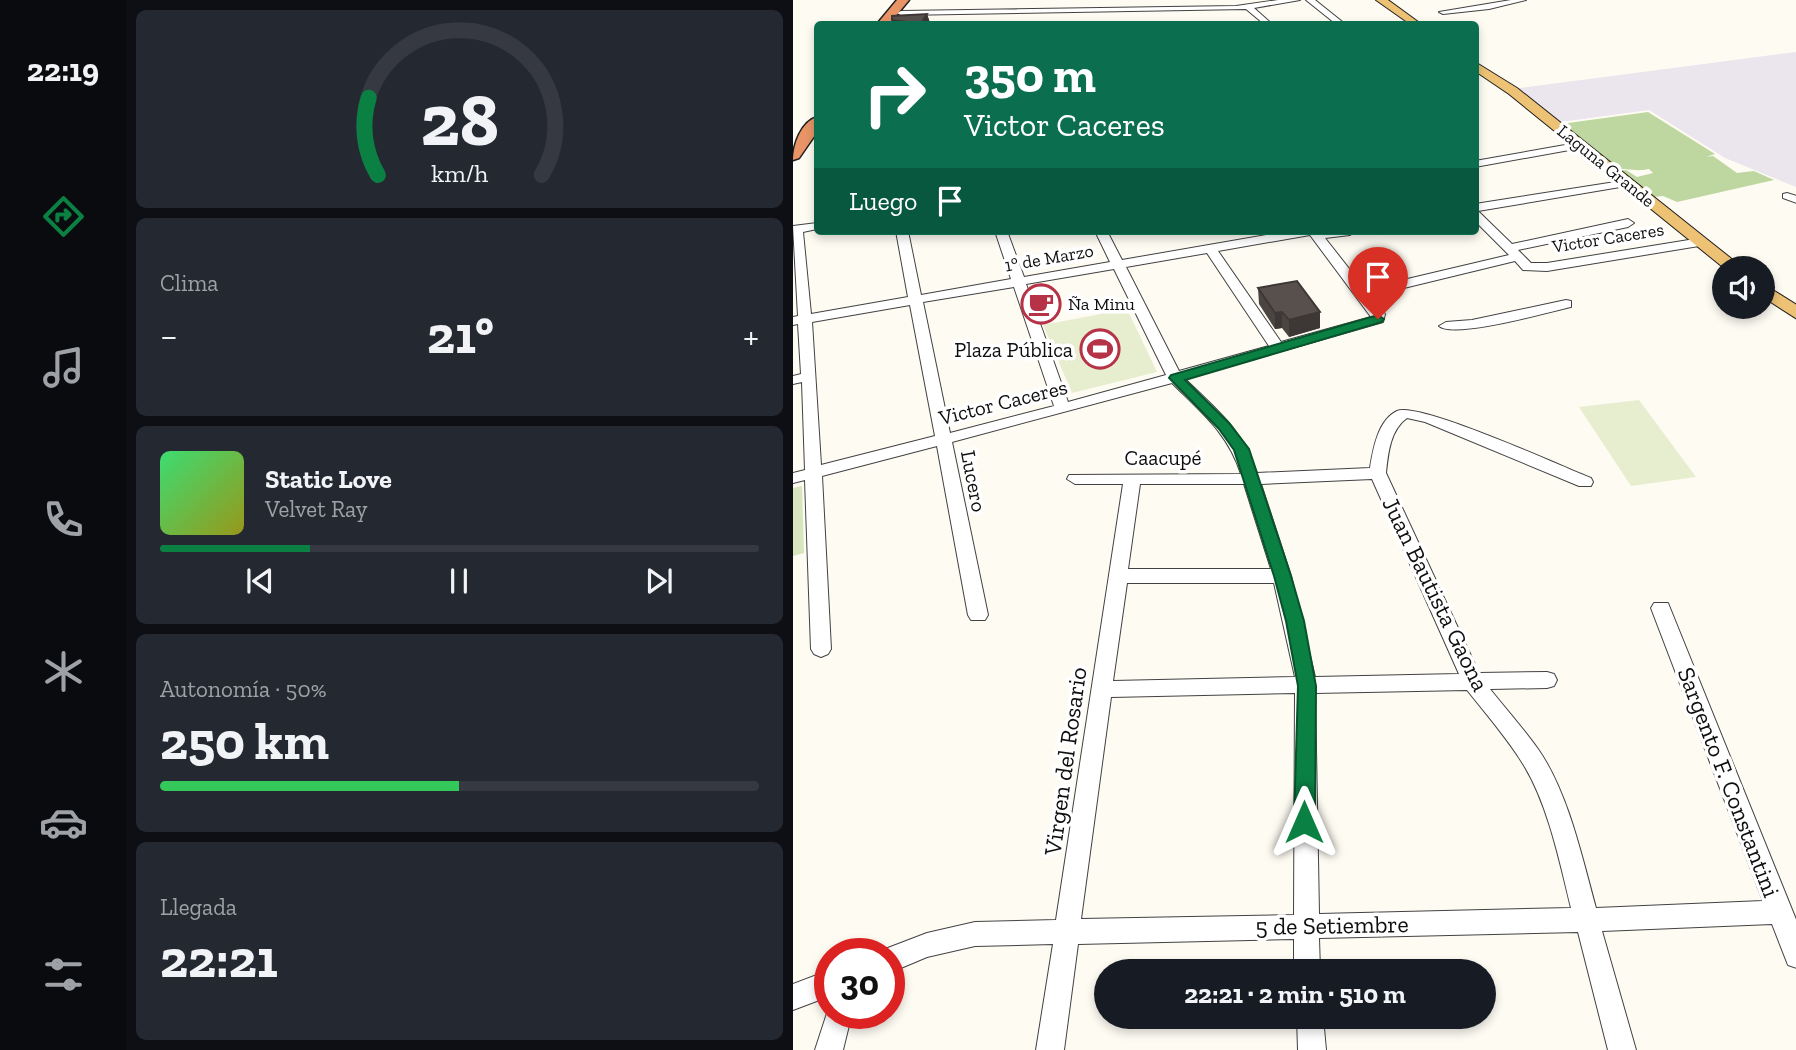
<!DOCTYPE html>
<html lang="es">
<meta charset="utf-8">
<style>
body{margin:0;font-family:"Zilla Slab",serif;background:#242831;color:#f1f3f6;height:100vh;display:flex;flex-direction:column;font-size:26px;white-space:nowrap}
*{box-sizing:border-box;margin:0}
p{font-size:23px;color:#9ea1a6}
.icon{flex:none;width:38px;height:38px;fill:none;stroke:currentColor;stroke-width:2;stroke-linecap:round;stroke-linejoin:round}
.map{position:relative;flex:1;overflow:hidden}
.side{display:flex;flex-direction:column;gap:10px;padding:10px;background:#0d0f14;width:667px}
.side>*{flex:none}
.hud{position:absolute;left:21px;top:21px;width:665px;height:214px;border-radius:7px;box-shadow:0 4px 10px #0003;background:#0b6e4f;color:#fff;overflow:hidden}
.buttons{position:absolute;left:919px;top:256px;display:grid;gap:14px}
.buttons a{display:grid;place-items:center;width:63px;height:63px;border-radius:50%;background:#171b24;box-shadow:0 4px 10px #0003;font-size:35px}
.speed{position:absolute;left:21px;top:938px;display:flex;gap:14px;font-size:35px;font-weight:700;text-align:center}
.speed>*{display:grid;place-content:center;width:91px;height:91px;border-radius:50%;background:#171b24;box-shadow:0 4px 10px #0003;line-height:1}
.speed .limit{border:10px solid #d22;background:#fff;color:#111}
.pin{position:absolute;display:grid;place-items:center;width:60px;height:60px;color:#fff;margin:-72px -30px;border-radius:50% 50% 50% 0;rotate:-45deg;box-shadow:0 0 7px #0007}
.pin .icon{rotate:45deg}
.me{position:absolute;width:77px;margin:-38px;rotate:0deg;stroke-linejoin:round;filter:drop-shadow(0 0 5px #0008)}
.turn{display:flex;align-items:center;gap:24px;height:147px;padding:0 35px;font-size:32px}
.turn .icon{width:91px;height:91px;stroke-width:2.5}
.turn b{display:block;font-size:49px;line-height:60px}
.then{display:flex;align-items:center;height:66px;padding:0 35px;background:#0003;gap:14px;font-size:26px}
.big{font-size:52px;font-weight:700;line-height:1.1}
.side .tile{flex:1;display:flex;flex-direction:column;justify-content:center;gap:10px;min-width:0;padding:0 24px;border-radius:10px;background:#242831}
.side .dial{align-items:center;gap:0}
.dial svg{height:182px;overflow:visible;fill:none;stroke:#363941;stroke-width:7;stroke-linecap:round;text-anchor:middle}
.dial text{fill:#f1f3f6;stroke:none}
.song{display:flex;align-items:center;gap:21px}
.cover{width:84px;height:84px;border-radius:10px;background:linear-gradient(135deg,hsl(140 70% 55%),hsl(60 70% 35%))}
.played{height:7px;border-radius:4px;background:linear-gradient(90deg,#0b8043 25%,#363941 25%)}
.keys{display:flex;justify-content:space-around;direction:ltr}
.heat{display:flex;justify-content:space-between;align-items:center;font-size:38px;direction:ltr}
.charge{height:10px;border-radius:5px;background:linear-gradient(90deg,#34c759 50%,#363941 0)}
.trip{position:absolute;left:301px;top:959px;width:402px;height:70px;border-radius:35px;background:#171b24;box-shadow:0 4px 10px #0003;font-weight:700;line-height:70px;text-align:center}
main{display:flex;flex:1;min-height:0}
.menu{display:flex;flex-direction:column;width:126px;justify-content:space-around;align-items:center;background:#090b0e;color:#9ea1a6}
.menu .icon{width:49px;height:49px}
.menu .current{color:#0b8043}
.menu b{font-size:32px;color:#f1f3f6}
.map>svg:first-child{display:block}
</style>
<main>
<nav class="menu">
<b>22:19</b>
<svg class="icon current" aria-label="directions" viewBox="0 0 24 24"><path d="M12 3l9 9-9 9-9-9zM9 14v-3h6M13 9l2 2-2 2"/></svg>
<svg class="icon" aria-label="music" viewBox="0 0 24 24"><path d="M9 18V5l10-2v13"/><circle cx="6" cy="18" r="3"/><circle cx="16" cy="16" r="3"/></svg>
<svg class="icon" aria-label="phone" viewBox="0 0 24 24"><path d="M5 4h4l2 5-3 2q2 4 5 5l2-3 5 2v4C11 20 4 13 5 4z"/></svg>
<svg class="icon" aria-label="climate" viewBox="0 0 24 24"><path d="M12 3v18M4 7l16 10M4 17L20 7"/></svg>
<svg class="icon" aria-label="car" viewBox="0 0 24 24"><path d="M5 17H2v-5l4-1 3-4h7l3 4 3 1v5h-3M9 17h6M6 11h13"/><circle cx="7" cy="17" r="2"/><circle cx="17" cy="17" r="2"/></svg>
<svg class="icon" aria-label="filters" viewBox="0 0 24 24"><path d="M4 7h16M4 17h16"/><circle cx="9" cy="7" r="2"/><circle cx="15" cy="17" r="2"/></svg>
</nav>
<section class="side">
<div class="tile dial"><svg viewBox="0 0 100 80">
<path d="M14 69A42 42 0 1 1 86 69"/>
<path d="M14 69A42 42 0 0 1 10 35" stroke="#0b8043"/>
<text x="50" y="56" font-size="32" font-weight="700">28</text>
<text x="50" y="72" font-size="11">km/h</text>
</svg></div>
<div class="tile"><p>Clima</p>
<div class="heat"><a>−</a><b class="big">21°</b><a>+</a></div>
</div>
<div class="tile">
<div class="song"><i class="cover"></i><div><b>Static Love</b><p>Velvet Ray</p></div></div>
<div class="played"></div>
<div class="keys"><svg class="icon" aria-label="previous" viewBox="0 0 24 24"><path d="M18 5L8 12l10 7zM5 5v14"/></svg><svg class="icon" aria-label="pause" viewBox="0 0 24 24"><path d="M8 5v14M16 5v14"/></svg><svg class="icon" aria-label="next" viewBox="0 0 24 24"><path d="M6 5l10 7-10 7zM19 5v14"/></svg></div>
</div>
<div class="tile"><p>Autonomía · 50%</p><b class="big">250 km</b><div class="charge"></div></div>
<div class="tile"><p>Llegada</p><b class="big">22:21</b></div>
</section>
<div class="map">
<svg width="1004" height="1050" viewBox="0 0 1004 1050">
<rect width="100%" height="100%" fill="#fefbf3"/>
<path fill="#ebe5ed" d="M 1003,52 L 1003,187 L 932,158 L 856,110 L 760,123 L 719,89 Z"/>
<path fill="#d7e6be" d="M 9,486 L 11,553 L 0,556 L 0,488 Z"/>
<path fill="#bed69f" d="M 855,112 L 922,154 L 913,157 L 920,156 L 944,173 L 961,171 L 981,180 L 884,202 L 870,196 L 861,197 L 824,171 L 833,170 L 844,177 L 860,173 L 856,169 C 841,172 836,168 821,169 L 768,124 Z"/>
<g fill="#e7eed0">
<path d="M 334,309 L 364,372 L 279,393 L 250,325 Z"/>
<path d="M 846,400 L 903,477 L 838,486 L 786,407 Z"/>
</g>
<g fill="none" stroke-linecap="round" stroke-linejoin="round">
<g stroke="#424242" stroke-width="2">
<g id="minor">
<path d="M 485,0 L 507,0 L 461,8 L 479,24 L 471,24 L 453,9 L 108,15 L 104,13 L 108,11 L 443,6 Z"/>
<path d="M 513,0 L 522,0 L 552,24 L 543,24 Z"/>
<path d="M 718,0 L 733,0 L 696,9 L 650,14 L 646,12 Z"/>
<path d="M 789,142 L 794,145 L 793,147 L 682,167 L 682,161 Z"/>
<path d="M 835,180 L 839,181 L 839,185 L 685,211 L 719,244 L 835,219 L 841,223 L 835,227 L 725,250 L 738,263 L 754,263 L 908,238 L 914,242 L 912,245 L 754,271 L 730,270 L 722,261 L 578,296 L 592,314 L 590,322 L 392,379 C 424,410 450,430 464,473 L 577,468 C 580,449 585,420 604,411 C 625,401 768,466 798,478 L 800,482 L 798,486 L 786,486 L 632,422 L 614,418 C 597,430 595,454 593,473 L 686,673 L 754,672 L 761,674 L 764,680 L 761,686 L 754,688 L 697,689 C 713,709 730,728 745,749 C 775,792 789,857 803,908 L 970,901 L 858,608 L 861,603 L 875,603 L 1004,922 L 1004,968 L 995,965 L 979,924 L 809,931 L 843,1050 L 815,1050 L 785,932 L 526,938 L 527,971 L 501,971 L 501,939 L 285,944 L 271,1050 L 243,1050 L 260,944 L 182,946 L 134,957 L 96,973 L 96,954 L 86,954 L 87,951 L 134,933 L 182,922 L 263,920 L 330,484 L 282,484 L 274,479 L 276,475 L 448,474 C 435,433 408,412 379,383 L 159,442 L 195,615 L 192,620 L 178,620 L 175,615 L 144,446 L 29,476 L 38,649 L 35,654 L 28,657 L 21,654 L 18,649 L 12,480 L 0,483 L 0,473 L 12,470 L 9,382 L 0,384 L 0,376 L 8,374 L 5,324 L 0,325 L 0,317 L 5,316 L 0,226 L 24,223 L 24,229 L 10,232 L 18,314 L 115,297 L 103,231 L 115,231 L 128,295 L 218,279 L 202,231 L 214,231 L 231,277 L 317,262 L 302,231 L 314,231 L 329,260 L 497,231 L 563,231 L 557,235 L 532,238 L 572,289 L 716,255 L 682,221 L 682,204 ZM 517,235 L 578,317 L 488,342 L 425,251 ZM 414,253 L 476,346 L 386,371 L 333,267 ZM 321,269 L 373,375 L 275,402 L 233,284 ZM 221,287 L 261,406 L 157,433 L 130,302 ZM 117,305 L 142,436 L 28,465 L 19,322 ZM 579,479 L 666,674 L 522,677 L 498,576 L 468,484 ZM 347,484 L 451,484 L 478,569 L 335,569 ZM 334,583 L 481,583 L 502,677 L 320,681 ZM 674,690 C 693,714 714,738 730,764 C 755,804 767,863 778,908 L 526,914 L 522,693 ZM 502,693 L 501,915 L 288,919 L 318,697 Z"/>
<path d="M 994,193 L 1004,196 L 1004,203 L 990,198 L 990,194 Z"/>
<path d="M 773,300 L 778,301 L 778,307 C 755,312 661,339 646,326 L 653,322 L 679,320 Z"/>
<path d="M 37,970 L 37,996 L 0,1010 L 0,984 Z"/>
<path d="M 37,1004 L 37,1013 L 59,1013 L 50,1050 L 22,1050 Z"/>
<path d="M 504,1017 L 530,1017 L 533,1050 L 505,1050 Z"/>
</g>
</g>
<g stroke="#202020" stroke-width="2">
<g id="major">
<path d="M 583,0 L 595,0 L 628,24 L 617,24 Z"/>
<path d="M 682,62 L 724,88 L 950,268 L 931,268 L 716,94 L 682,71 Z"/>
<path d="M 970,284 L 1004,305 L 1004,319 L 970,297 Z"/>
</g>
</g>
<g stroke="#202020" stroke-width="3">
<g id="highway">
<path d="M 104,0 L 116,0 L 96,24 L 84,24 Z"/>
<path d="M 24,117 L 24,132 L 6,158 L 0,160 C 0,145 8,122 24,117 Z"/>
</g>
</g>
<use href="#minor" fill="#fff" fill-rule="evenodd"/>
<use href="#major" fill="#edc274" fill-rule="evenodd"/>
<use href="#highway" fill="#e89467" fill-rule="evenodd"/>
</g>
<g fill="#4b4542">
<path d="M 134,14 L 137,23 L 136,24 L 100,24 L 99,20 Z"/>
<path d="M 465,288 L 527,312 L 527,328 L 496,337 L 489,328 L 482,329 L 466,304 Z"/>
</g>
<g fill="#3d3836">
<path d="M 134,14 L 137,23 L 136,24 L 128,24 Z"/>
<path d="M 489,312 L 489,328 L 482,329 L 482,313 Z"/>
<path d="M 527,312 L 527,328 L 496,337 L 496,320 Z"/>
</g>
<g fill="#57504d" stroke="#3d3836" stroke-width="2">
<path d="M 134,14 L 128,24 L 99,20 L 99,16 Z"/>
<path d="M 504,281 L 527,312 L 496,320 L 489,312 L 482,313 L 465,288 Z"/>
</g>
<path fill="#0b8043" stroke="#07532c" stroke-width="2" d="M 585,315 L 591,319 L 589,322 L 392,380 L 436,423 L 456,449 L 498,576 L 511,621 L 523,686 L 522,822 L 519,829 L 511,832 L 504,829 L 501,822 L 505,686 L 493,621 L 481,576 L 441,450 L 426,429 L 376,378 L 378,375 Z"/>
<defs>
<g id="cafe-ring" transform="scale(2.0125)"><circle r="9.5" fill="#fff" stroke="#b53247" stroke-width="1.5"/><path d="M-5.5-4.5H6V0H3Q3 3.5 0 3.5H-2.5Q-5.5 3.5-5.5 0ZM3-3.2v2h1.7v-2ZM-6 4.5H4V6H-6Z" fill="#b53247"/></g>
<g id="stadium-ring" transform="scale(2.0125)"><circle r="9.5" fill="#fff" stroke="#b53247" stroke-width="1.5"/><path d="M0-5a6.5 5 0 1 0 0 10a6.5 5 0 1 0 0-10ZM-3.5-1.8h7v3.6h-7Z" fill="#b53247"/></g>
</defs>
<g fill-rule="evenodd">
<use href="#cafe-ring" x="248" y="304"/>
<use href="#stadium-ring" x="307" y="349"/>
</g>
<g text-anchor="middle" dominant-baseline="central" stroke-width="7" stroke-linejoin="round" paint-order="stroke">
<g font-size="18" fill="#0f0f0f" stroke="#fff">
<text transform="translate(813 166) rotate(39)">Laguna Grande</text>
<text transform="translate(815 238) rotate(-9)">Victor Caceres</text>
<text transform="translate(256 258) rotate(-10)">1° de Marzo</text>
</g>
<g font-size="18" fill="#0f0f0f" stroke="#fff" text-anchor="start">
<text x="275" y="304">Ña Minu</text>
</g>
<g font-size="21" fill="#0f0f0f" stroke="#fff" text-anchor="end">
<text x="280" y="349">Plaza Pública</text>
</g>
<g font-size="21" fill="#0f0f0f" stroke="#fff">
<text transform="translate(210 402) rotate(-14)">Victor Caceres</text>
<text x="370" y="457">Caacupé</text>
<text transform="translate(181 481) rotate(79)">Lucero</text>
</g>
<g font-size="24" fill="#0f0f0f" stroke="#fff">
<text transform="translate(643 594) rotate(64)">Juan Bautista Gaona</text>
<text transform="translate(272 761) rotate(-82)">Virgen del Rosario</text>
<text transform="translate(936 782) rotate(69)">Sargento F. Constantini</text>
<text transform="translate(539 925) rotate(-1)">5 de Setiembre</text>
</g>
</g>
</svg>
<div class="buttons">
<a><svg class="icon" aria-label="sound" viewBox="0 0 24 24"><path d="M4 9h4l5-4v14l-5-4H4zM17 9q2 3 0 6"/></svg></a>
</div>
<div class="speed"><div class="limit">30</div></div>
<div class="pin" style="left:585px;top:319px;background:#d93025"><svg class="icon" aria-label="arrive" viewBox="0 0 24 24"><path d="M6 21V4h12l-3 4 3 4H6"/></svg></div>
<svg class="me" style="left:511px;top:822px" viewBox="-20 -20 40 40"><path d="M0-17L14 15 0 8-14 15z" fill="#0b8043" stroke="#fff" stroke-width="4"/></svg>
<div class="trip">22:21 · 2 min · 510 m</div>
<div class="hud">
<div class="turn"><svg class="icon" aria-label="right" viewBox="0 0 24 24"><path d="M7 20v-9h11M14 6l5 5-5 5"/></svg><div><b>350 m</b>Victor Caceres</div></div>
<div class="then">Luego<svg class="icon" aria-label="arrive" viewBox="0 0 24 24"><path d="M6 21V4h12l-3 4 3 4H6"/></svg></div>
</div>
</div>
</main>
